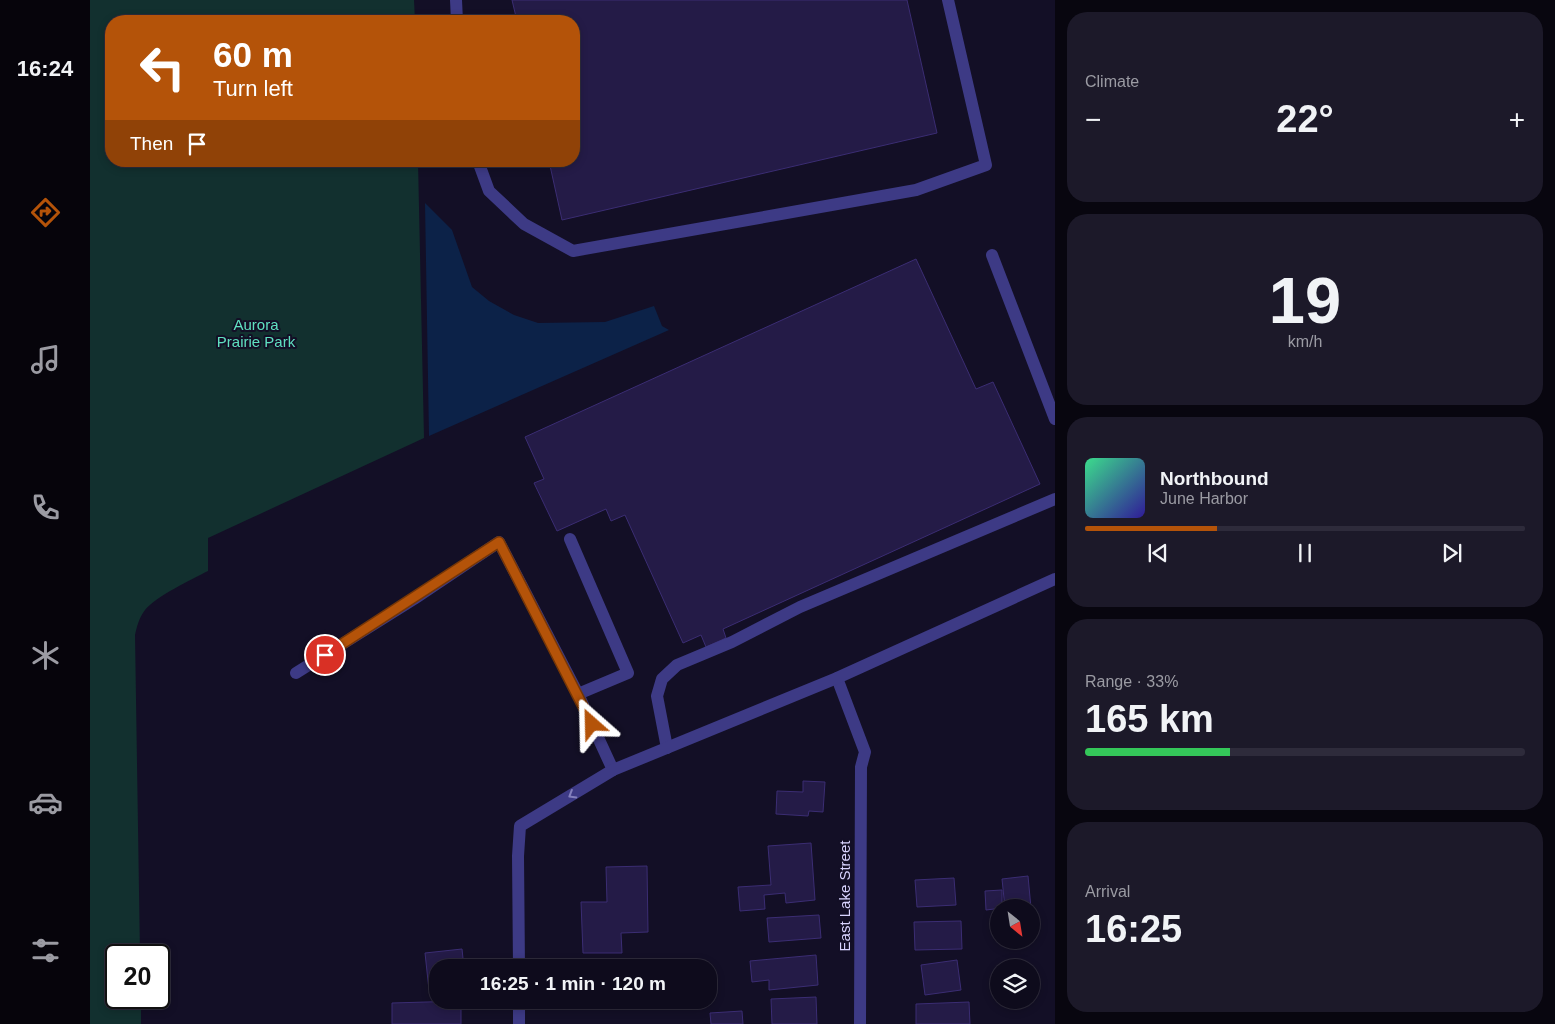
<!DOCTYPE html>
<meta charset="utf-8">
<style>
body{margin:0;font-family:Helvetica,sans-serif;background:#1c1929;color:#f1f3f6;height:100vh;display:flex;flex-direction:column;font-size:19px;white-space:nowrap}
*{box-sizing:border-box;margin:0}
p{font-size:16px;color:#9b9ba3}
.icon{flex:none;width:28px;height:28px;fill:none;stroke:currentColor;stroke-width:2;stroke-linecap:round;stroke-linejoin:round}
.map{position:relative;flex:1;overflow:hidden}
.panel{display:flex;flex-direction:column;gap:12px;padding:12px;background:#08060f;width:500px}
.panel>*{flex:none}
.top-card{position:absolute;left:15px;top:15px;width:475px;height:152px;border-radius:20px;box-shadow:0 2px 8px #0003,0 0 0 1px #2e2b3b;background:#b45309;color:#fff;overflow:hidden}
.needle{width:32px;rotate:150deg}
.fabs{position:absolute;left:900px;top:899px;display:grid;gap:10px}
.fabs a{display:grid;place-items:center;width:50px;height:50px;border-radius:50%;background:#0e0b1c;box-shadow:0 2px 8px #0003,0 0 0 1px #2e2b3b;font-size:25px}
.speed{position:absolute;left:15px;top:944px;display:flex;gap:10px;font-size:25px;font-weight:700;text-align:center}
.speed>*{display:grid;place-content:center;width:65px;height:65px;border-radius:50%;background:#0e0b1c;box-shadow:0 2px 8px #0003,0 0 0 1px #2e2b3b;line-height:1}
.speed .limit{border:2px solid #111;border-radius:8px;background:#fff;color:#111}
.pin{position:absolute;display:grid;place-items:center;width:42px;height:42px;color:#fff;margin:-21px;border:2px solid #fff;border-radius:50%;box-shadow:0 1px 5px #0007}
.me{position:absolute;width:55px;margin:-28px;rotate:335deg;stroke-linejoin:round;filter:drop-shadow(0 0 4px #0008)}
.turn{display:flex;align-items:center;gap:18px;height:105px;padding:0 25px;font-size:22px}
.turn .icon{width:65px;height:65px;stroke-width:2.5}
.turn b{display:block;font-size:35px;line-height:42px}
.then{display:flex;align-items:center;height:48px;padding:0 25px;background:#0003;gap:10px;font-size:19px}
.big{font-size:38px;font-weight:600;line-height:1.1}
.panel .tile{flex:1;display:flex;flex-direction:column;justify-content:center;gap:8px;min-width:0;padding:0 18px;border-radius:20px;background:#1c1929}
.panel .dial{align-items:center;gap:0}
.dial b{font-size:65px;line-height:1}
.song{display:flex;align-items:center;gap:15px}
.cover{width:60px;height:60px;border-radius:8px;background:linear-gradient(135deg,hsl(150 70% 55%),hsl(250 70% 35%))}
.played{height:5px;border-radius:2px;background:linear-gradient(90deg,#b45309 30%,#2e2b3b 30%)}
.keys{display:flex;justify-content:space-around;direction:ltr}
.heat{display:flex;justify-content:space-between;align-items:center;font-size:28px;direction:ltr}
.charge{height:8px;border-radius:4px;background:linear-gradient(90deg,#34c759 33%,#2e2b3b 0)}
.trip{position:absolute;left:339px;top:959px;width:288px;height:50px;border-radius:20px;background:#0e0b1c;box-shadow:0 2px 8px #0003,0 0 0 1px #2e2b3b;font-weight:600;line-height:50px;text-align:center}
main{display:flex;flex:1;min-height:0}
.tab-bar{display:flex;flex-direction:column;width:90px;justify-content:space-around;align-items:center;background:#06040b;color:#9b9ba3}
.tab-bar .icon{width:35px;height:35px}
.tab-bar .active{color:#b45309}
.tab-bar b{font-size:22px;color:#f1f3f6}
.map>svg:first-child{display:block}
</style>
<main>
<nav class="tab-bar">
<b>16:24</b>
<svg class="icon active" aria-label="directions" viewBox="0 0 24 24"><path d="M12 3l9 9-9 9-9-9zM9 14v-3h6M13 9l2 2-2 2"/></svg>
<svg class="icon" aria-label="music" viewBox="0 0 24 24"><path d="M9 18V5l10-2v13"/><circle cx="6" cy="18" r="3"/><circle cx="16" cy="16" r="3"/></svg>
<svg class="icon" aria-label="phone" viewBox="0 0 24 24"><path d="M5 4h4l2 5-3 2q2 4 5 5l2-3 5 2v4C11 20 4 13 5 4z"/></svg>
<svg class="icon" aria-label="climate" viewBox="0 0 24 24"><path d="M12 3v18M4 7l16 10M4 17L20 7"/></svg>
<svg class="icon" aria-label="car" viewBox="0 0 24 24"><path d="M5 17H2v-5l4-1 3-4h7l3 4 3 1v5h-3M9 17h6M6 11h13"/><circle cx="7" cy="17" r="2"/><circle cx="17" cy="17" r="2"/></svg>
<svg class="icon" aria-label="filters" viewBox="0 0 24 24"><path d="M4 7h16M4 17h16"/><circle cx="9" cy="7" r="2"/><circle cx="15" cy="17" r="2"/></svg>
</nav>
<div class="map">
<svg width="965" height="1024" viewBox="0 0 965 1024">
<rect width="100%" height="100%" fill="#130f26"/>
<path fill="#12302f" d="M 0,0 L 324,0 L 325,21 L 21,21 L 21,161 L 328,161 L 334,438 L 118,538 L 118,571 C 102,579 65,597 55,610 C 49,618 47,626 45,635 L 50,955 L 26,955 L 26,998 L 51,998 L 51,1024 L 0,1024 Z"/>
<path fill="#0c2248" d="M 335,203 L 362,230 L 382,287 L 399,301 L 424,315 L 448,323 L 515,322 L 564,306 L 572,326 L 579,330 L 339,436 Z"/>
<g fill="#241b47" stroke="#3b2d73">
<path d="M 422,0 L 817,0 L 847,133 L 472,220 L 459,161 L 484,161 L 484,21 L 427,21 Z"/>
<path d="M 826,259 L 886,389 L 903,382 L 950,484 L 633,629 L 636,638 L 616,647 L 611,635 L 593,643 L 535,515 L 521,521 L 516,509 L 467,531 L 444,483 L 454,479 L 435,437 Z"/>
<path d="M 713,781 L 735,782 L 733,812 L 719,811 L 718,816 L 686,814 L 687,791 L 713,792 Z"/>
<path d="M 721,843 L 725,900 L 696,903 L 695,893 L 674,895 L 675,909 L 650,911 L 648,887 L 681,885 L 678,846 Z"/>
<path d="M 557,866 L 558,932 L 531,933 L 532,953 L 493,953 L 491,902 L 517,902 L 516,867 Z"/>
<path d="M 938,876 L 941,908 L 915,908 L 912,879 Z"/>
<path d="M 864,878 L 866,905 L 827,907 L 825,880 Z"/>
<path d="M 912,890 L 912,908 L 896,910 L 895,891 Z"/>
<path d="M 729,915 L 731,938 L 679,942 L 677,918 Z"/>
<path d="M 871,921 L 872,949 L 825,950 L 824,922 Z"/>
<path d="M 372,949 L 374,968 L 348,968 L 348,989 L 339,990 L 335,953 Z"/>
<path d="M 726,955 L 728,985 L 679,990 L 679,980 L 662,982 L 660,961 Z"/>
<path d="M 867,960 L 871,990 L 835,995 L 831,965 Z"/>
<path d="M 726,997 L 727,1024 L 682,1024 L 681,999 Z"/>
<path d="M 371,1001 L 371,1024 L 302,1024 L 302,1003 Z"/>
<path d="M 879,1002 L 880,1024 L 826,1024 L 826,1004 Z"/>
<path d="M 652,1011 L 653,1024 L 621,1024 L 620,1013 Z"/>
</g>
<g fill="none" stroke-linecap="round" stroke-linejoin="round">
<g stroke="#3d3a85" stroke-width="12">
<path d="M 366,0 L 367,21"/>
<path d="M 388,161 L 399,191 L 434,224 L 483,251 L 826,190 L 896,165 L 858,0"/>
<path d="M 902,255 L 965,419"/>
<path d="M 480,539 L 538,673 L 488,694 L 523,770"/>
<path d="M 206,673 L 324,599 L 409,542 L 488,694"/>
<path d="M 747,678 L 775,752 L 771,767 L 770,1024"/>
<path d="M 577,748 L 567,696 L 572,679 L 587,665 L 642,642 L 710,607 L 965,499"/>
<path d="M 429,968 L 428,856 L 430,826 L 523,770 L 747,678 L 965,579"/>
<path d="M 429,1024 L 429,1000"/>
</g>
</g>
<defs><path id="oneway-chevron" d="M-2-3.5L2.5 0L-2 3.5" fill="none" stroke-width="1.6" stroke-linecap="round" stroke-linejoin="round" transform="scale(1.25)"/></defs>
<use stroke="#837fbc" href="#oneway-chevron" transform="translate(482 795) rotate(149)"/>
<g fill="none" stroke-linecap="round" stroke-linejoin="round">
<g stroke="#753606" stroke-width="12">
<path id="route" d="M 235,655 L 409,542 L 502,724"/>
</g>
<use href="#route" stroke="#b45309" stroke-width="9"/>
</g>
<g text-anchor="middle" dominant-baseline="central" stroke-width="4" stroke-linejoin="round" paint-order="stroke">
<g font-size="15" fill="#5fe0c0" stroke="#130f26">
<text x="166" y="324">Aurora<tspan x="166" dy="17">Prairie Park</tspan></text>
</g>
<g font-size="15" fill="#d9d4ff" stroke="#130f26">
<text transform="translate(754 896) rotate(-90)">East Lake Street</text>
</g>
</g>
</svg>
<div class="fabs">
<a><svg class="needle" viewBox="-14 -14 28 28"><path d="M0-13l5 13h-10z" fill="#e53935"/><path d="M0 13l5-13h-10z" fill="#9b9ba3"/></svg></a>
<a><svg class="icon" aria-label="layers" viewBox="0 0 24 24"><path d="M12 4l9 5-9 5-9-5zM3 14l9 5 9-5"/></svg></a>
</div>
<div class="speed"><div class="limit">20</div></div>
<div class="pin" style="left:235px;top:655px;background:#d93025"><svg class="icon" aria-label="arrive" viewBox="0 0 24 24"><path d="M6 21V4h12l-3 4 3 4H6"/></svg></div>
<svg class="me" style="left:502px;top:724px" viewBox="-20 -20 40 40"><path d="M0-17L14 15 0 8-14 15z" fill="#b45309" stroke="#fff" stroke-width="4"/></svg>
<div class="trip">16:25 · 1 min · 120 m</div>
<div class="top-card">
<div class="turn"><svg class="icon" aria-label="left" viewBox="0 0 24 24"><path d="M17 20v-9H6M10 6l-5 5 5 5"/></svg><div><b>60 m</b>Turn left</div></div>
<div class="then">Then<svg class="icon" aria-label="arrive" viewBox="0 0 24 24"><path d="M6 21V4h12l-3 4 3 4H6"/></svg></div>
</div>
</div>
<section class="panel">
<div class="tile"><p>Climate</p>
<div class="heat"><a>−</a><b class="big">22°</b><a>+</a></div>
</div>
<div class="tile dial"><b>19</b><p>km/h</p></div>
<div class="tile">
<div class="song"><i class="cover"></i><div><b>Northbound</b><p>June Harbor</p></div></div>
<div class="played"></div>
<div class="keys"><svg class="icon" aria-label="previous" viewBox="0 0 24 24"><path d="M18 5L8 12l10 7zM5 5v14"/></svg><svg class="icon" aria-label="pause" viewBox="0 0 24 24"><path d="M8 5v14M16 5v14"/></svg><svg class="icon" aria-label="next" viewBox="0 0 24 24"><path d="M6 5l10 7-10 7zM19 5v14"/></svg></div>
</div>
<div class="tile"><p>Range · 33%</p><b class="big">165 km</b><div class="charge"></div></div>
<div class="tile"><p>Arrival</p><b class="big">16:25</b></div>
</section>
</main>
